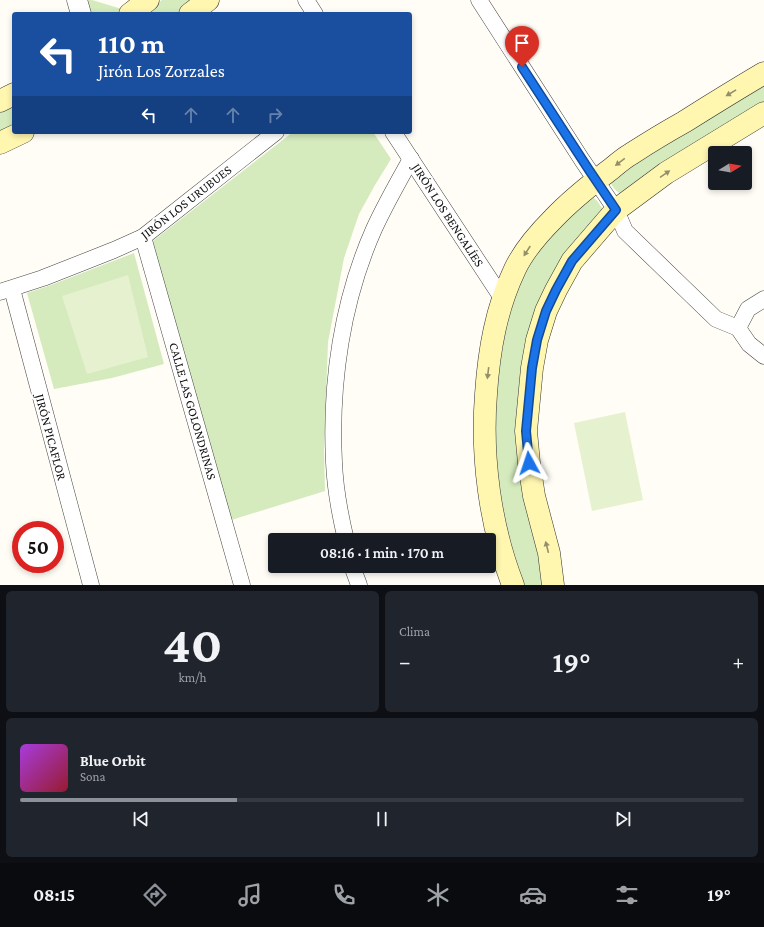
<!DOCTYPE html>
<html lang="es">
<meta charset="utf-8">
<style>
body{margin:0;font-family:"Crimson Pro",serif;background:#20242c;color:#f1f3f6;height:100vh;display:flex;flex-direction:column;font-size:15px;white-space:nowrap}
*{box-sizing:border-box;margin:0}
p{font-size:13px;color:#9ea1a6}
.icon{flex:none;width:22px;height:22px;fill:none;stroke:currentColor;stroke-width:2;stroke-linecap:round;stroke-linejoin:round}
.map{position:relative;height:585px;overflow:hidden}
.drawer{display:flex;flex-direction:column;gap:6px;padding:6px;background:#0d0f14;flex:1}
.drawer>*{flex:none}
.guide{position:absolute;left:12px;top:12px;width:400px;height:122px;border-radius:4px;box-shadow:0 2px 6px #0003;background:#1a4fa0;color:#fff;overflow:hidden}
.needle{width:26px;rotate:79deg}
.tools{position:absolute;left:708px;top:146px;display:grid;gap:8px}
.tools a{display:grid;place-items:center;width:44px;height:44px;border-radius:4px;background:#171b24;box-shadow:0 2px 6px #0003;font-size:20px}
.speed{position:absolute;left:12px;top:521px;display:flex;gap:8px;font-size:20px;font-weight:700;text-align:center}
.speed>*{display:grid;place-content:center;width:52px;height:52px;border-radius:50%;background:#171b24;box-shadow:0 2px 6px #0003;line-height:1}
.speed .limit{border:6px solid #d22;background:#fff;color:#111}
.pin{position:absolute;display:grid;place-items:center;width:34px;height:34px;color:#fff;margin:-41px -17px;border-radius:50% 50% 50% 0;rotate:-45deg;box-shadow:0 0 4px #0007}
.pin .icon{rotate:45deg}
.me{position:absolute;width:44px;margin:-22px;rotate:355deg;stroke-linejoin:round;filter:drop-shadow(0 0 3px #0008)}
.turn{display:flex;align-items:center;gap:14px;height:84px;padding:0 20px;font-size:18px}
.turn .icon{width:52px;height:52px;stroke-width:2.5}
.turn b{display:block;font-size:28px;line-height:34px}
.lanes{display:flex;align-items:center;height:38px;padding:0 20px;background:#0003;justify-content:center;gap:20px;direction:ltr}
.lanes .off{opacity:.35}
.big{font-size:30px;font-weight:600;line-height:1.1}
.drawer .card{flex:1;display:flex;flex-direction:column;justify-content:center;gap:6px;min-width:0;padding:0 14px;border-radius:6px;background:#20242c}
.drawer .dial{align-items:center;gap:0}
.dial b{font-size:52px;line-height:1}
.song{display:flex;align-items:center;gap:12px}
.cover{width:48px;height:48px;border-radius:6px;background:linear-gradient(135deg,hsl(280 70% 55%),hsl(350 70% 35%))}
.played{height:4px;border-radius:2px;background:linear-gradient(90deg,#8c9099 30%,#363941 30%)}
.keys{display:flex;justify-content:space-around;direction:ltr}
.heat{display:flex;justify-content:space-between;align-items:center;font-size:22px;direction:ltr}
.drawer .tiles{flex:1;display:grid;gap:6px;grid-template-columns:1fr 1fr}
.card:last-child{grid-column:span 2}
.trip{position:absolute;left:268px;top:533px;width:228px;height:40px;border-radius:4px;background:#171b24;box-shadow:0 2px 6px #0003;font-weight:600;line-height:40px;text-align:center}
.dock{display:flex;height:64px;justify-content:space-around;align-items:center;background:#090b0e;color:#9ea1a6}
.dock .icon{width:28px;height:28px}
.dock .on{color:#8c9099}
.dock b{font-size:18px;color:#f1f3f6}
.map>svg:first-child{display:block}
</style>
<div class="map">
<svg width="764" height="585" viewBox="0 0 764 585">
<rect width="100%" height="100%" fill="#fffdf5"/>
<g fill="#d5ebbd">
<path d="M 87,0 L 92,0 L 122,9 L 116,14 L 89,14 Z"/>
<path d="M 162,0 L 198,0 L 180,14 L 144,14 Z"/>
<path d="M 764,82 L 764,107 L 621,194 C 615,191 611,185 609,179 Z"/>
<path d="M 14,102 L 14,128 L 0,135 L 0,110 Z"/>
<path d="M 293,132 L 373,132 L 391,159 L 375,185 L 359,214 L 344,258 L 328,342 L 324,450 L 325,491 L 228,521 L 149,244 Z"/>
<path d="M 591,196 C 597,199 601,206 604,213 L 529,338 L 548,585 L 521,585 L 498,499 L 492,389 L 511,298 L 540,246 Z"/>
<path d="M 134,253 L 164,364 L 112,378 L 54,389 L 27,293 L 51,285 Z"/>
</g>
<g fill="#e6f2cf">
<path d="M 128,275 L 148,357 L 87,374 L 62,296 Z"/>
<path d="M 625,412 L 643,500 L 592,511 L 574,423 Z"/>
</g>
<g fill="none" stroke-linecap="round" stroke-linejoin="round">
<g stroke="#444" stroke-width="17">
<g id="minor">
<path d="M 306,0 L 315,14"/>
<path d="M 479,0 L 582,160 L 616,210 L 625,231 L 716,319 L 738,328 L 749,344 L 764,356"/>
<path d="M 393,132 L 502,298"/>
<path d="M 143,237 L 242,585"/>
<path d="M 12,289 L 91,585"/>
<path d="M 0,292 L 43,278 L 114,250 L 143,237 L 276,132"/>
<path d="M 738,328 L 748,309 L 764,299"/>
<path d="M 346,540 C 340,515 335,488 334,462 C 330,383 342,301 374,229 C 385,205 398,182 411,159"/>
<path d="M 352,566 L 359,585"/>
</g>
</g>
<g stroke="#444" stroke-width="21">
<path id="tertiary" d="M 77,0 L 81,14"/>
</g>
<g stroke="#333" stroke-width="23">
<g id="secondary">
<path d="M 130,14 L 148,0"/>
<path d="M 190,14 L 208,0"/>
<path d="M 0,101 L 14,94"/>
<path d="M 0,143 L 23,132"/>
<path d="M 513,585 C 490,526 481,457 486,394 C 489,350 496,309 515,269 C 524,250 539,233 554,218 C 572,199 590,185 611,169 C 617,164 624,158 631,154 C 648,143 666,132 684,122 C 711,105 737,89 764,73"/>
<path d="M 553,585 L 549,553 L 534,496 L 529,463 L 526,431 L 532,368 L 537,340 L 546,311 L 556,290 L 572,261 L 616,210 L 639,193 L 666,173 L 764,113"/>
</g>
</g>
<use href="#minor" stroke="#fff" stroke-width="16"/>
<use href="#tertiary" stroke="#fff" stroke-width="20"/>
<use href="#secondary" stroke="#fff6b0" stroke-width="22"/>
</g>
<defs><path id="oneway-solid" d="M-6-.8H1V-3.2L6.5 0L1 3.2V.8H-6Z"/></defs>
<g fill="#948f68">
<use href="#oneway-solid" transform="translate(731 93) rotate(149)"/>
<use href="#oneway-solid" transform="translate(620 162) rotate(143)"/>
<use href="#oneway-solid" transform="translate(665 174) rotate(-34)"/>
<use href="#oneway-solid" transform="translate(527 251) rotate(123)"/>
<use href="#oneway-solid" transform="translate(488 373) rotate(97)"/>
<use href="#oneway-solid" transform="translate(547 547) rotate(-104)"/>
</g>
<g fill="none" stroke-linecap="round" stroke-linejoin="round">
<g stroke="#114b97" stroke-width="10">
<path id="route" d="M 522,67 L 589,170 L 616,210 L 572,261 L 556,290 L 546,311 L 537,340 L 532,368 L 526,431 L 529,463"/>
</g>
<use href="#route" stroke="#1a73e8" stroke-width="7"/>
</g>
<g text-anchor="middle" dominant-baseline="central" stroke-width="4" stroke-linejoin="round" paint-order="stroke">
<g font-size="13" fill="#111" stroke="#fff">
<text transform="translate(186 202) rotate(-38)">JIRÓN LOS URUBUES</text>
<text transform="translate(448 215) rotate(57)">JIRÓN LOS BENGALÍES</text>
<text transform="translate(193 411) rotate(74)">CALLE LAS GOLONDRINAS</text>
<text transform="translate(51 437) rotate(75)">JIRÓN PICAFLOR</text>
</g>
</g>
</svg>
<div class="tools">
<a><svg class="needle" viewBox="-14 -14 28 28"><path d="M0-13l5 13h-10z" fill="#e53935"/><path d="M0 13l5-13h-10z" fill="#9ea1a6"/></svg></a>
</div>
<div class="speed"><div class="limit">50</div></div>
<div class="pin" style="left:522px;top:67px;background:#d93025"><svg class="icon" aria-label="arrive" viewBox="0 0 24 24"><path d="M6 21V4h12l-3 4 3 4H6"/></svg></div>
<svg class="me" style="left:529px;top:463px" viewBox="-20 -20 40 40"><path d="M0-17L14 15 0 8-14 15z" fill="#1a73e8" stroke="#fff" stroke-width="4"/></svg>
<div class="trip">08:16 · 1 min · 170 m</div>
<div class="guide">
<div class="turn"><svg class="icon" aria-label="left" viewBox="0 0 24 24"><path d="M17 20v-9H6M10 6l-5 5 5 5"/></svg><div><b>110 m</b>Jirón Los Zorzales</div></div>
<div class="lanes"><svg class="icon" aria-label="left" viewBox="0 0 24 24"><path d="M17 20v-9H6M10 6l-5 5 5 5"/></svg><svg class="icon off" aria-label="ahead" viewBox="0 0 24 24"><path d="M12 20V5M6 11l6-6 6 6"/></svg><svg class="icon off" aria-label="ahead" viewBox="0 0 24 24"><path d="M12 20V5M6 11l6-6 6 6"/></svg><svg class="icon off" aria-label="right" viewBox="0 0 24 24"><path d="M7 20v-9h11M14 6l5 5-5 5"/></svg></div>
</div>
</div>
<section class="drawer">
<div class="tiles">
<div class="card dial"><b>40</b><p>km/h</p></div>
<div class="card"><p>Clima</p>
<div class="heat"><a>−</a><b class="big">19°</b><a>+</a></div>
</div>
<div class="card">
<div class="song"><i class="cover"></i><div><b>Blue Orbit</b><p>Sona</p></div></div>
<div class="played"></div>
<div class="keys"><svg class="icon" aria-label="previous" viewBox="0 0 24 24"><path d="M18 5L8 12l10 7zM5 5v14"/></svg><svg class="icon" aria-label="pause" viewBox="0 0 24 24"><path d="M8 5v14M16 5v14"/></svg><svg class="icon" aria-label="next" viewBox="0 0 24 24"><path d="M6 5l10 7-10 7zM19 5v14"/></svg></div>
</div>
</div>
</section>
<nav class="dock">
<b>08:15</b>
<svg class="icon on" aria-label="directions" viewBox="0 0 24 24"><path d="M12 3l9 9-9 9-9-9zM9 14v-3h6M13 9l2 2-2 2"/></svg>
<svg class="icon" aria-label="music" viewBox="0 0 24 24"><path d="M9 18V5l10-2v13"/><circle cx="6" cy="18" r="3"/><circle cx="16" cy="16" r="3"/></svg>
<svg class="icon" aria-label="phone" viewBox="0 0 24 24"><path d="M5 4h4l2 5-3 2q2 4 5 5l2-3 5 2v4C11 20 4 13 5 4z"/></svg>
<svg class="icon" aria-label="climate" viewBox="0 0 24 24"><path d="M12 3v18M4 7l16 10M4 17L20 7"/></svg>
<svg class="icon" aria-label="car" viewBox="0 0 24 24"><path d="M5 17H2v-5l4-1 3-4h7l3 4 3 1v5h-3M9 17h6M6 11h13"/><circle cx="7" cy="17" r="2"/><circle cx="17" cy="17" r="2"/></svg>
<svg class="icon" aria-label="filters" viewBox="0 0 24 24"><path d="M4 7h16M4 17h16"/><circle cx="9" cy="7" r="2"/><circle cx="15" cy="17" r="2"/></svg>
<b>19°</b>
</nav>
